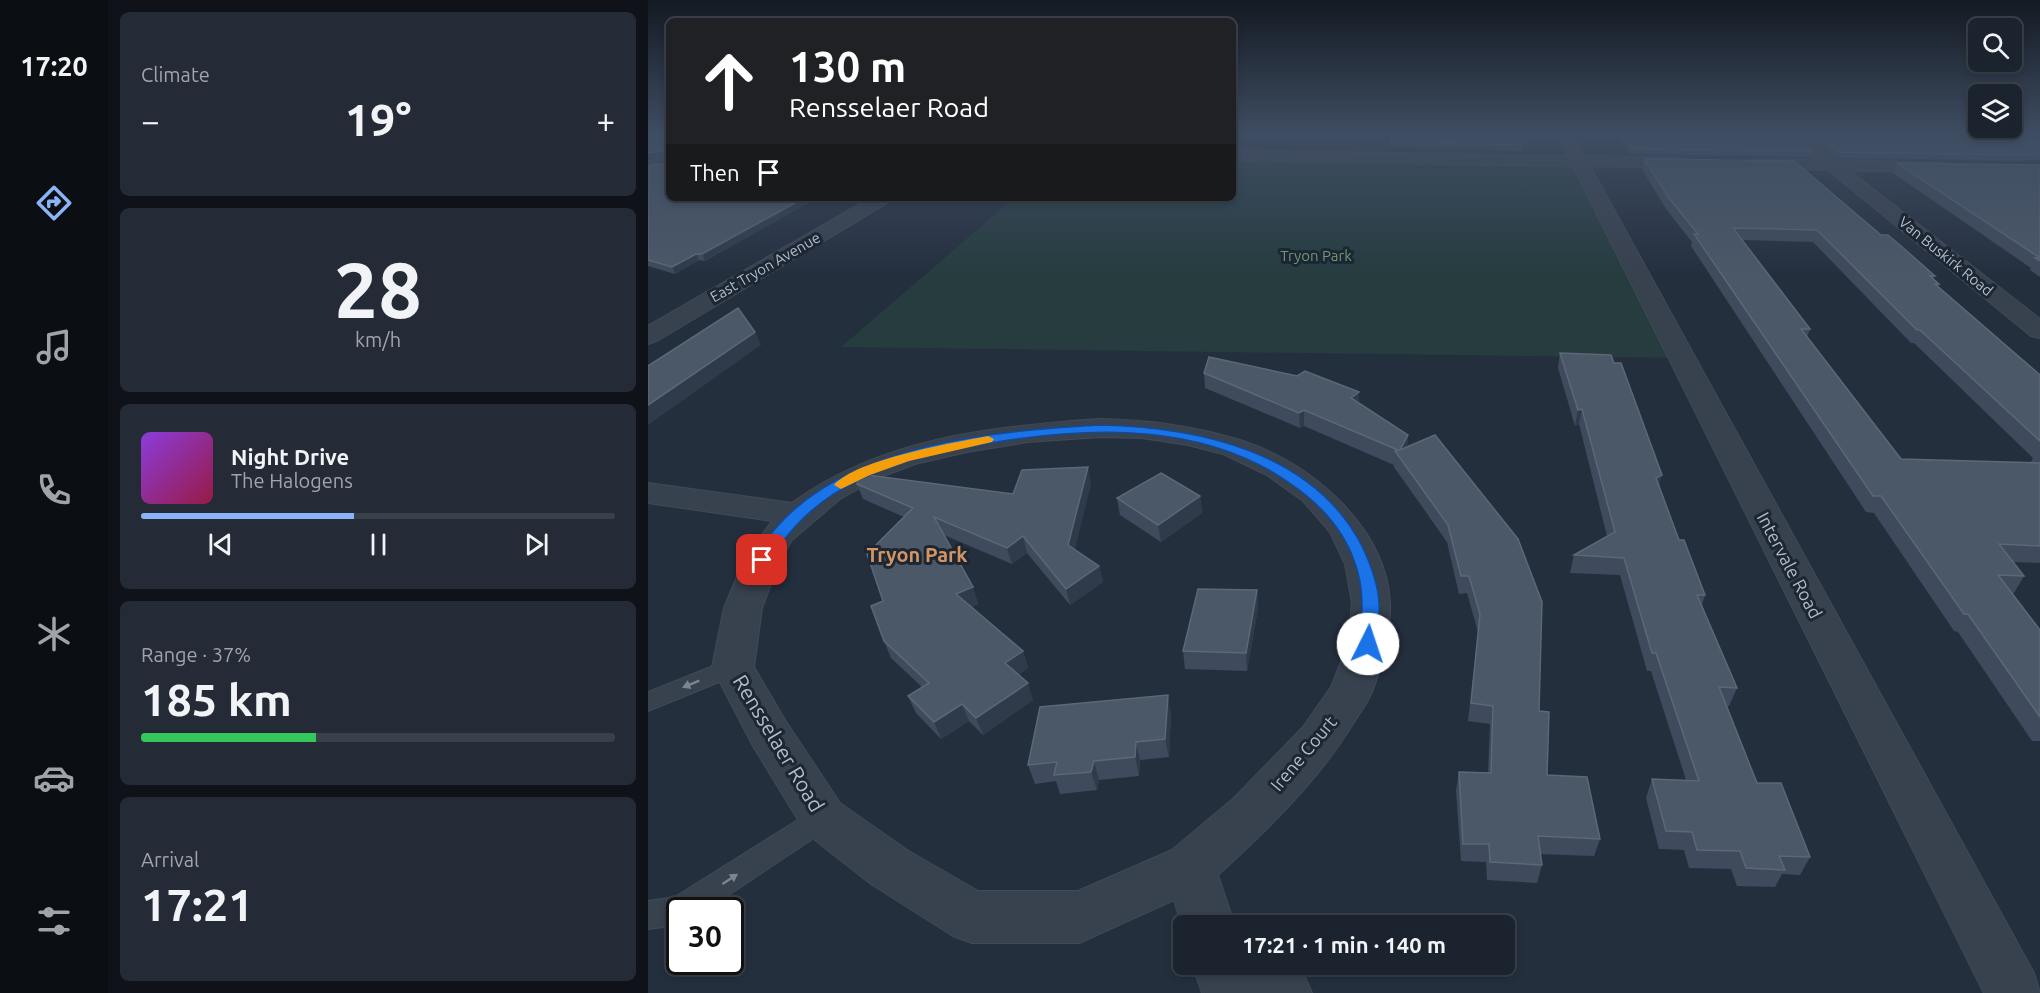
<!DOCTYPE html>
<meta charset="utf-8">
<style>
body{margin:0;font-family:Ubuntu,sans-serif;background:#242b36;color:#f1f3f6;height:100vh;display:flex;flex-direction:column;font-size:22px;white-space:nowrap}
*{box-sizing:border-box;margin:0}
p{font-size:20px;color:#a0a4aa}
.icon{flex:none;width:33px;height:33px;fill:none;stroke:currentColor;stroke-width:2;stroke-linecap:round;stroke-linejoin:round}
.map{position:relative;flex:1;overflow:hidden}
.details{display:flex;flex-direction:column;gap:12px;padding:12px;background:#0f1319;width:540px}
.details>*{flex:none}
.top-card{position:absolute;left:18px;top:18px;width:570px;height:183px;border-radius:9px;box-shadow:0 3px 9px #0003,0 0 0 2px #39404a;background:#202124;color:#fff;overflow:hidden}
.controls{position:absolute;left:1320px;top:18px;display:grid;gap:12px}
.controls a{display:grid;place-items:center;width:54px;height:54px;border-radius:9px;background:#1b232e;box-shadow:0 3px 9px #0003,0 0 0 2px #39404a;font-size:30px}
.speed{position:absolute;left:18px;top:897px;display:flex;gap:12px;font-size:30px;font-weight:700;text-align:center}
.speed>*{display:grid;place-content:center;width:78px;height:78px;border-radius:50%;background:#1b232e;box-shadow:0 3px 9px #0003,0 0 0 2px #39404a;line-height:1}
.speed .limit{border:3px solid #111;border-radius:9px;background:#fff;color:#111}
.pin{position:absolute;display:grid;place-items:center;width:51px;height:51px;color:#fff;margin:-26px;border-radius:12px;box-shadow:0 3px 9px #0006}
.me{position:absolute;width:66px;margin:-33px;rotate:4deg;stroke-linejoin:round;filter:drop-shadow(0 0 4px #0008)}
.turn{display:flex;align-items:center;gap:21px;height:126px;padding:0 24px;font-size:27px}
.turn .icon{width:78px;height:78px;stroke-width:2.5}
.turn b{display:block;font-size:42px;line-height:51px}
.then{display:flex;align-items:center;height:57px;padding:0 24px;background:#0003;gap:12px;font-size:22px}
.big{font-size:45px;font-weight:600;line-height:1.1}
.details .card{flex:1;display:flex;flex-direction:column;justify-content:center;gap:9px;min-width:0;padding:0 21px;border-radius:9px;background:#242b36}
.details .dial{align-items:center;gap:0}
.dial b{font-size:78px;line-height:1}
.song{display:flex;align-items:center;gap:18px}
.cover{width:72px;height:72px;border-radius:9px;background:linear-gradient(135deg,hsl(270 70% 55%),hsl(340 70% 35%))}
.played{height:6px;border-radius:3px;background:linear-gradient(90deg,#8ab4f8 45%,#39404a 45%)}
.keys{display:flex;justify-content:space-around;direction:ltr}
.heat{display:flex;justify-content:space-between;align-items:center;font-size:33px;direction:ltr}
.charge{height:9px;border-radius:4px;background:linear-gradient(90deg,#34c759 37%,#39404a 0)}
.trip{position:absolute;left:525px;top:915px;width:342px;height:60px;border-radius:9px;background:#1b232e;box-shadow:0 3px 9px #0003,0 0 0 2px #39404a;font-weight:600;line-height:60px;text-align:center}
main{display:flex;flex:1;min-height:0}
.dock{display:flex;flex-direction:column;width:108px;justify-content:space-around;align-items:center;background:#0b0e12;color:#a0a4aa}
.dock .icon{width:42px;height:42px}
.dock .active{color:#8ab4f8}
.dock b{font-size:27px;color:#f1f3f6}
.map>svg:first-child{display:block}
</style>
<main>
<nav class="dock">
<b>17:20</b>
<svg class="icon active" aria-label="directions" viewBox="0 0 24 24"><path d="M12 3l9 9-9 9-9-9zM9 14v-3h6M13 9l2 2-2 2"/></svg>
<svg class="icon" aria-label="music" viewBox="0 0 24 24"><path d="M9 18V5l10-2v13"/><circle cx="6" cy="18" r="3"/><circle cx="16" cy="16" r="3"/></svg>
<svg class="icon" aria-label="phone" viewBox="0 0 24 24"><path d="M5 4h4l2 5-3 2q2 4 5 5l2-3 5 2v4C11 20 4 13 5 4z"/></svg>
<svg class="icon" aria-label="climate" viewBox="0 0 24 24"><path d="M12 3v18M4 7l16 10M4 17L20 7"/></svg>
<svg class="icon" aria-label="car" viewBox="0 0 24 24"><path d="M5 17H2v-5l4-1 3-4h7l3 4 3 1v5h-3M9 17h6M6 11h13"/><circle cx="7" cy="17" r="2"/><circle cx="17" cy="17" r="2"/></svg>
<svg class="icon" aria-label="filters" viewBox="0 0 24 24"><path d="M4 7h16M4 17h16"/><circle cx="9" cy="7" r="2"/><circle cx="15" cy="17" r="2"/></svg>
</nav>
<section class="details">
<div class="card"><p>Climate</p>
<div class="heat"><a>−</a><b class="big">19°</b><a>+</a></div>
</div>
<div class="card dial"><b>28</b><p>km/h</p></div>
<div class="card">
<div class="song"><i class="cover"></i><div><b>Night Drive</b><p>The Halogens</p></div></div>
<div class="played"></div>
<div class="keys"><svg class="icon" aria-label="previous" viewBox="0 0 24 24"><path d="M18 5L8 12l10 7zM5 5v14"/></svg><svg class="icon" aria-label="pause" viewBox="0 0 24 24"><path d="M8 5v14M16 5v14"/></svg><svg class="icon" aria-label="next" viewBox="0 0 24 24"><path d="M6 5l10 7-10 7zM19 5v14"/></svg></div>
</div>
<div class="card"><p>Range · 37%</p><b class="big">185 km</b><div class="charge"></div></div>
<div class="card"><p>Arrival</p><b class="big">17:21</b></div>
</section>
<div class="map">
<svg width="1392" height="993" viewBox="0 0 1392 993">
<rect width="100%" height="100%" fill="#242f3e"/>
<path fill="#263c3f" d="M 585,155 L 930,161 L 1034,358 L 193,347 L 366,198 L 585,198 Z"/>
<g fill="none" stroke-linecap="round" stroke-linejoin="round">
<g stroke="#414a57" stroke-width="2">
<g id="service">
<path d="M 85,658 L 93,661 L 96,667 L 93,673 L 0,711 L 0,692 Z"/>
<path d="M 175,806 L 184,810 L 188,818 L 184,826 L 58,910 L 32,910 L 32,925 L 0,929 L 0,901 L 27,897 L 166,810 Z"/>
</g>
</g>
<g stroke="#414a57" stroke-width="2">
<g id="minor">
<path d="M 910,136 L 926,136 L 937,156 L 1039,158 L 1047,163 L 1039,168 L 942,166 L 1386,973 L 1392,993 L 1336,993 L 925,166 L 585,160 L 585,150 L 920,156 Z"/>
<path d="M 1140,136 L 1158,136 L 1189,160 L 1300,163 L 1302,167 L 1300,171 L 1294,172 L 1202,171 L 1392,319 L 1392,338 L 1383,336 L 1180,170 L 1100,168 L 1098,164 L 1106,159 L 1168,160 Z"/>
<path d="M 1371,136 L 1392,136 L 1392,147 L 1374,139 Z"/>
<path d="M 21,157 L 21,167 L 0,171 L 0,161 Z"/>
<path d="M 222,198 L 244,198 L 241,202 L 9,341 L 0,344 L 0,326 Z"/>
<path d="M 452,419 C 501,420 548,426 595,441 C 663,463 738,527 742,603 C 743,634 735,663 724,692 C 719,704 710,715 703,727 C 668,783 619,830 570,875 L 587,926 L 536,926 L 536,932 L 526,900 L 431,943 L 324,943 L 305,936 L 223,884 L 158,833 L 105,746 L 64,667 L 76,608 L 96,560 L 124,521 L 0,503 L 0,483 L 144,503 C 233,438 345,426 452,419 ZM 452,437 L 494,438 L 540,445 L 575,454 L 619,475 L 655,501 L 682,532 L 697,564 L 704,602 L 700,644 L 683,687 L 655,727 L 586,798 L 524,850 L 430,891 L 330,891 L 259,850 L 192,803 L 137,720 L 106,667 L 114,608 L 132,560 L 144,540 L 192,499 L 228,479 L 267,464 L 319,452 L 380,442 Z"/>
<path d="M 544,964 L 635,964 L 655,973 L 664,993 L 554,993 Z"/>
</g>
</g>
<use href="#service" fill="#38414e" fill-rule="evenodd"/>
<use href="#minor" fill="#38414e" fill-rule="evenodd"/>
</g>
<g fill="#3f4b5c" fill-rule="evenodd">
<path d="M 0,136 L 169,198 L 57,261 L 51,260 L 27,274 L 0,266 L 0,166 L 20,163 L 20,156 L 0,159 Z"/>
<path d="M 970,136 L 1145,136 L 1162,151 L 1161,157 L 985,154 L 982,154 Z"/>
<path d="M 1161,136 L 1376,136 L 1392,142 L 1392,160 L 1377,160 L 1377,161 L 1189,158 Z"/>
<path d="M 881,141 L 880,146 L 874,146 L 874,151 L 743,147 L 743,142 Z"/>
<path d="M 996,159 L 1233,235 L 1287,276 L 1285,279 L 1291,284 L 1290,287 L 1392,375 L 1392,563 L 1365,562 L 1376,576 L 1366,593 L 1364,593 L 1392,630 L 1392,741 L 1384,741 L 1310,632 L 1306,631 L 1226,513 L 1218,512 L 1043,246 L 1044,242 L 1018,209 L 994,169 ZM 1094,240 L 1165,242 L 1263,343 L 1266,343 L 1385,458 L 1383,462 L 1384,463 L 1253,459 L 1159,337 L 1162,329 Z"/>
<path d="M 1249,163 L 1392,165 L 1392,277 L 1382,270 L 1383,268 L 1245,173 Z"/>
<path d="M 912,353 L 1014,475 L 1011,485 L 1031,540 L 1057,595 L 1054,605 L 1089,688 L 1081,706 L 1078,706 L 1109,783 L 1162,857 L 1152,875 L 1134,874 L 1127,887 L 1089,886 L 1083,869 L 1041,868 L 1036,850 L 1011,849 L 998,798 L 1004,779 L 1038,780 L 1003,671 L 999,671 L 972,575 L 922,573 L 926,555 L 959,536 L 931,424 L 927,426 L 910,368 Z"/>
<path d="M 556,373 L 711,392 L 711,404 L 760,435 L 759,446 L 787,435 L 891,711 L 899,775 L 952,839 L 946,856 L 892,854 L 894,865 L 889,883 L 839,880 L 838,862 L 813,861 L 808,790 L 811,772 L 840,773 L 842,724 L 820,721 L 830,632 L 819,593 L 811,594 L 799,542 L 746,467 L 746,465 L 656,426 L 652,428 L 557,388 Z"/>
<path d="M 443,483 L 426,550 L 451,566 L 455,582 L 422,605 L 379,553 L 364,564 L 296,535 L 325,587 L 330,604 L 323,607 L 375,651 L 380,668 L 370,675 L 385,700 L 335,735 L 321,721 L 293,739 L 268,713 L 260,696 L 274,687 L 243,658 L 236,641 L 235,601 L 256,517 L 215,499 L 209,484 L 365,494 Z"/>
<path d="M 552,496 L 554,513 L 513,542 L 472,515 L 469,498 Z"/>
<path d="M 609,590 L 610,608 L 599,671 L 537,669 L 535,651 Z"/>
<path d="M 523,713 L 521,757 L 492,760 L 491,776 L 451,780 L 449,790 L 412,794 L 408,781 L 387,784 L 380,765 Z"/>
</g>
<g fill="#2f3b4b">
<path d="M 20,150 L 21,156 L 0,159 L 0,153 Z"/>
<path d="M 156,198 L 169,198 L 57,261 L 54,254 Z"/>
<path d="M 48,254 L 51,260 L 27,274 L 24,267 Z"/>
<path d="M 107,332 L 113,345 L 0,425 L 0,405 Z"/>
<path d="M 711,392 L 711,407 L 703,398 Z"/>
<path d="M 934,409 L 931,424 L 927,426 L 930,410 Z"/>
<path d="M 656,410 L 656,426 L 652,428 L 651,413 Z"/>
<path d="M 760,435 L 759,450 L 752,450 Z"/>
<path d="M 440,467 L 443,483 L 424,562 L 420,545 Z"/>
<path d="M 1014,475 L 1009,491 L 1008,478 Z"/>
<path d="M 552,496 L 554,513 L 513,542 L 510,525 Z"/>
<path d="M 375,536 L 379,553 L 364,564 L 359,548 Z"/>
<path d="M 451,566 L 455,582 L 422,605 L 418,589 Z"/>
<path d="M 325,587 L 330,604 L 314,610 L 308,594 Z"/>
<path d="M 609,590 L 610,608 L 599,671 L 598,653 Z"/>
<path d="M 375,651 L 380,668 L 363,680 L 357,663 Z"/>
<path d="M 380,683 L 385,700 L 335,735 L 328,718 Z"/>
<path d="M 520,695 L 523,713 L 521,757 L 517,739 Z"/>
<path d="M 314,704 L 321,721 L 293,739 L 286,722 Z"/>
<path d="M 488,742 L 492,760 L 491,776 L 487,757 Z"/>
<path d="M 446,761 L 451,780 L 449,790 L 443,772 Z"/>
</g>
<g fill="#4b5868" stroke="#5c6777" stroke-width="1.5">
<path d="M 0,136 L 21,136 L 21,198 L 156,198 L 54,254 L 48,254 L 24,267 L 0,260 L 0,166 L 20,163 L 20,150 L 0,153 Z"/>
<path d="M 744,136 L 879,136 L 881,141 L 873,141 L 874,145 L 743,142 Z"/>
<path d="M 975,136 L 1145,136 L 1162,151 L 986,149 L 983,148 Z"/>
<path d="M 1169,136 L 1376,136 L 1392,142 L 1392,154 L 1378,154 L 1379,155 L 1191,152 Z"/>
<path d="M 996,159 L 1146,161 L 1233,235 L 1240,235 L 1253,246 L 1287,276 L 1282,276 L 1291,284 L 1287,284 L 1392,375 L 1392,441 L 1272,330 L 1269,330 L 1169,230 L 1085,228 L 1162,329 L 1153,329 L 1253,459 L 1392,463 L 1392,546 L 1351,544 L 1376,576 L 1350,575 L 1392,630 L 1392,717 L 1320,614 L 1316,614 L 1233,496 L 1225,496 L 1046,234 L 1050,234 L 1021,198 Z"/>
<path d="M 1249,163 L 1392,165 L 1392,261 L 1387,258 L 1392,258 Z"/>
<path d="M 90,308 L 107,332 L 0,405 L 0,366 Z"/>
<path d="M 912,353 L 963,355 L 966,363 L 973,363 L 1014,475 L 1008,478 L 1031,540 L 1036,540 L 1057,595 L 1049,595 L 1089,688 L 1071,687 L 1109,783 L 1133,783 L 1162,857 L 1131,856 L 1137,870 L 1098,868 L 1092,851 L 1049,850 L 1044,832 L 1018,831 L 1004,779 L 1051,781 L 1008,653 L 1004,653 L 976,558 L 926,555 L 967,532 L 934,409 L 930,410 Z"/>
<path d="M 561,357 L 649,376 L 657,371 L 711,392 L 703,398 L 760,435 L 752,450 L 787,435 L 870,539 L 894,602 L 891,711 L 901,712 L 899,775 L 939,777 L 952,839 L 890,836 L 894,865 L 842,862 L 841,844 L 815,844 L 811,772 L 843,773 L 845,706 L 823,703 L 832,614 L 821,576 L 813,576 L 800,525 L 747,451 L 750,450 L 656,410 L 651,413 L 556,373 Z"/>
<path d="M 440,467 L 420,545 L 451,566 L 418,589 L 375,536 L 359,548 L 286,517 L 325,587 L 308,594 L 375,651 L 357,663 L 380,683 L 328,718 L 314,704 L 286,722 L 260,696 L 281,683 L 236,641 L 223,606 L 235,601 L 219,554 L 265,508 L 209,484 L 212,474 L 365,494 L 374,470 Z"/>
<path d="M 513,473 L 552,496 L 510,525 L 469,498 Z"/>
<path d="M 550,589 L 609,590 L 598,653 L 535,651 Z"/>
<path d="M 520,695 L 517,739 L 488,742 L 487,757 L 446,761 L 443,772 L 406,775 L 409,762 L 380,765 L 392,707 Z"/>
</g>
<defs><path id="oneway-solid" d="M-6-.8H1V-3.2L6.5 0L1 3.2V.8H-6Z" transform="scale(1.5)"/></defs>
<g fill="#7c8592">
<use href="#oneway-solid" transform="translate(43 684) rotate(158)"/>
<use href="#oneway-solid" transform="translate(82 879) rotate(-33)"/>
</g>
<linearGradient id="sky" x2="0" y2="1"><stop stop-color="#141a22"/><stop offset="0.49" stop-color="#3f4d63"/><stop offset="1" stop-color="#3f4d63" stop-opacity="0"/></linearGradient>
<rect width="1392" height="275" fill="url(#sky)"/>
<path fill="#1a73e8" stroke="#114b97" stroke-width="1.5" d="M 452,425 C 549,427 665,451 714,546 C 722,563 730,583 731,603 C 732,616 729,630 728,644 L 726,648 L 714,648 L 712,644 C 714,617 717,590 707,563 C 696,530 672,504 643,484 C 556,422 443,426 342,443 C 288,452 231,465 184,495 C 156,514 137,535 120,564 L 114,565 L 107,560 C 113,550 119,538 127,529 C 200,443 347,431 452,425 Z"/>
<path fill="#f59e0b" d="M 340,436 L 346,439 L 344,442 L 261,461 L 222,475 L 193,489 L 186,485 C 209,459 304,443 340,436 Z"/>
<g text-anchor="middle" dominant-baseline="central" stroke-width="6" stroke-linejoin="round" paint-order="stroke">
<g font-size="15" fill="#6b9a76" stroke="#1d2633">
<text x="668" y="255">Tryon Park</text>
</g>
<g font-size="15" fill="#b4bcc9" stroke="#1d2633">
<text transform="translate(1298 256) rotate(39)">Van Buskirk Road</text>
<text transform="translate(117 267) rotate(-30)">East Tryon Avenue</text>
</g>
<g font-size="18" fill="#b4bcc9" stroke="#1d2633">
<text transform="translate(1142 565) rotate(62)">Intervale Road</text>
<text transform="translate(655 753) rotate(-50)">Irene Court</text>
</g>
<g font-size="20" font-weight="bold" fill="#d59563" stroke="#1d2633">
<text x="269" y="554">Tryon Park</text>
</g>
<g font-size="21" fill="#b4bcc9" stroke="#1d2633">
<text transform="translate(131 743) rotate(59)">Rensselaer Road</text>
</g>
</g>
</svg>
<div class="controls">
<a><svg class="icon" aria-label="search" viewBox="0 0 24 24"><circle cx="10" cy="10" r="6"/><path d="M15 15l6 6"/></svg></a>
<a><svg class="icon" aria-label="layers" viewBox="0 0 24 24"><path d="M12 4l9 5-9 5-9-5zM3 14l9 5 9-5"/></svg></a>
</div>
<div class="speed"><div class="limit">30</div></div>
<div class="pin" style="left:114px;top:560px;background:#d93025"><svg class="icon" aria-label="arrive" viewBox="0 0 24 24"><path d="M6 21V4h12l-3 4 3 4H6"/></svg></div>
<svg class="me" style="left:720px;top:644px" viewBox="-20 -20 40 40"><circle r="19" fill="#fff"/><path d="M0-13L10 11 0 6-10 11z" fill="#1a73e8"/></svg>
<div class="trip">17:21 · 1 min · 140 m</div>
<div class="top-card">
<div class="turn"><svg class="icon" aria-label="ahead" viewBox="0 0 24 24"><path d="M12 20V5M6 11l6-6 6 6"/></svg><div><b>130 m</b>Rensselaer Road</div></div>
<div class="then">Then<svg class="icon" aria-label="arrive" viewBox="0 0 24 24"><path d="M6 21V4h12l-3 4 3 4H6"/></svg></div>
</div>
</div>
</main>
